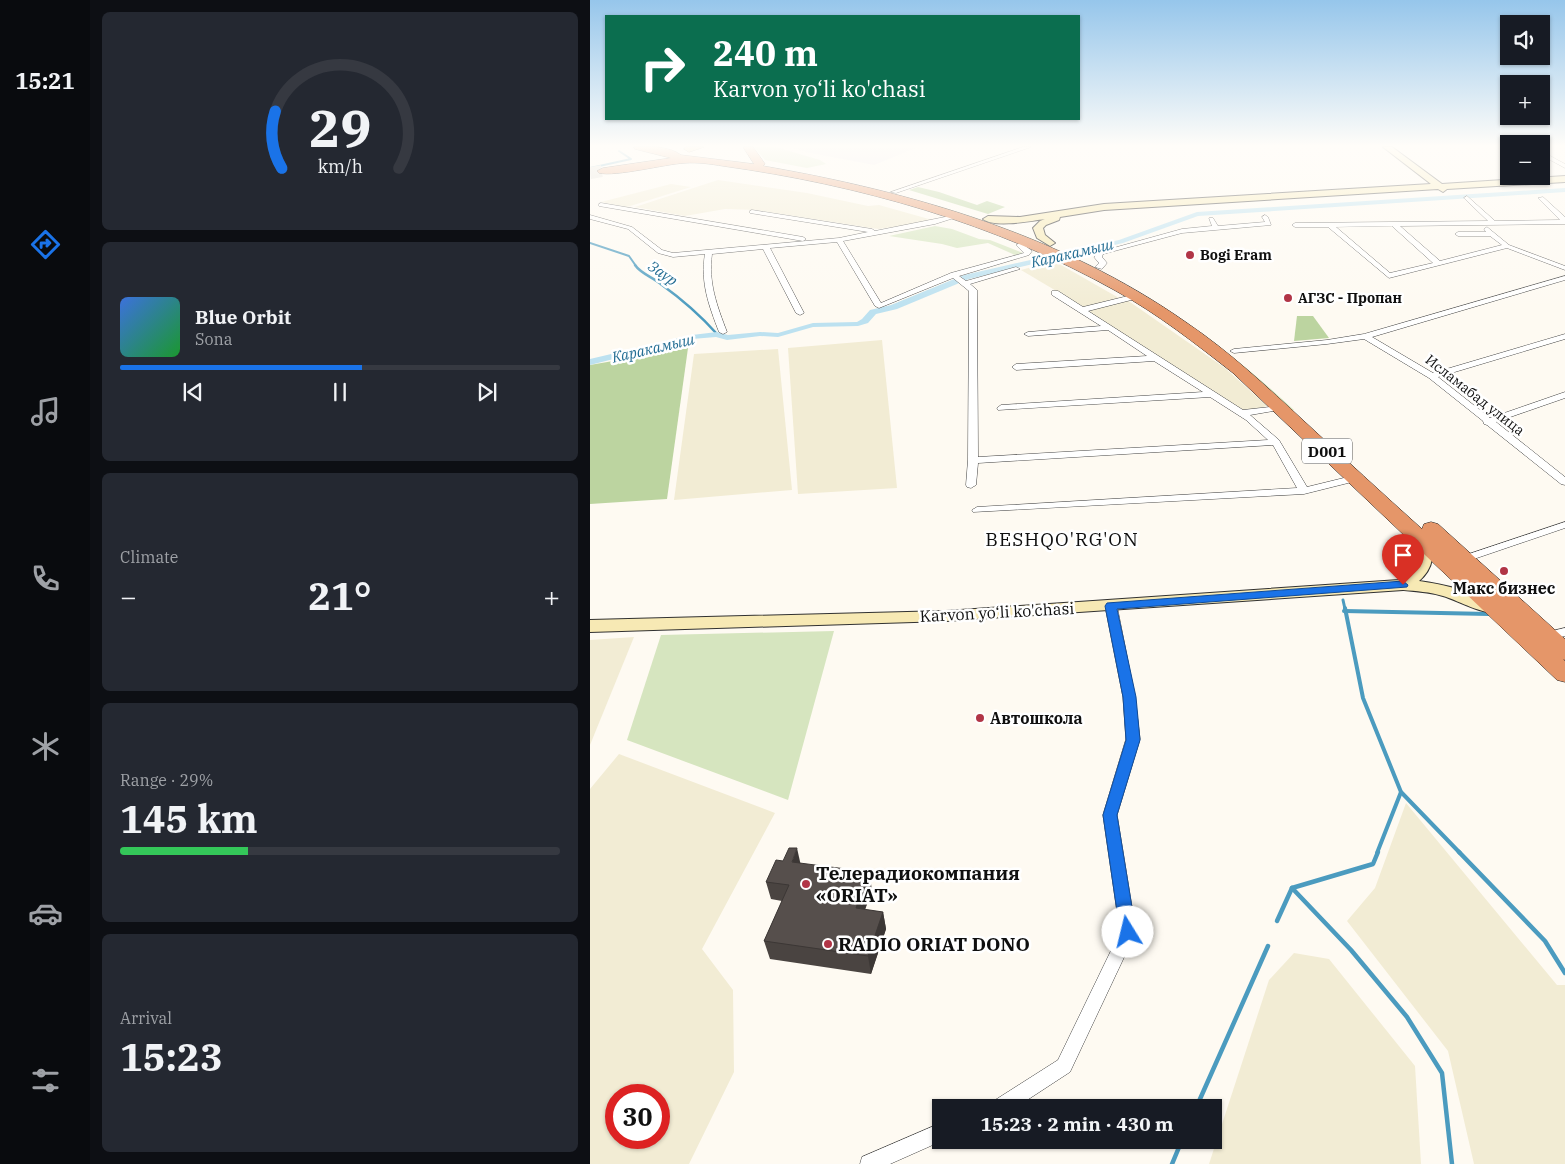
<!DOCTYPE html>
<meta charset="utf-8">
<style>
body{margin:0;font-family:"IBM Plex Serif",serif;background:#242831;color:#f1f3f6;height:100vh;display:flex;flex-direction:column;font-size:19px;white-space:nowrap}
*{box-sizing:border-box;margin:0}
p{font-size:16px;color:#9ea1a6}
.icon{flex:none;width:28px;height:28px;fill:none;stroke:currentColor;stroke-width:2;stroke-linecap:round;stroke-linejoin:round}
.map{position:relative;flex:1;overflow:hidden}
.panel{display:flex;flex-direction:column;gap:12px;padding:12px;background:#0d0f14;width:500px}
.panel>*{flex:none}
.banner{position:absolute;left:15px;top:15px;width:475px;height:105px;border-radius:0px;box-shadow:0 1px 4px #0004;background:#0b6e4f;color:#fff;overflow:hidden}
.fabs{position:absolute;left:910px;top:15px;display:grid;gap:10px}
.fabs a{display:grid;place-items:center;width:50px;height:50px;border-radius:0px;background:#171b24;box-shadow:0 1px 4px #0004;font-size:25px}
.speed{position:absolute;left:15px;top:1084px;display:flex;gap:10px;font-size:25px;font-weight:700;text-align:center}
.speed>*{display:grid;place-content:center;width:65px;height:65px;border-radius:50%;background:#171b24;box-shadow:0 1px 4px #0004;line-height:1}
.speed .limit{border:8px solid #d22;background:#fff;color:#111}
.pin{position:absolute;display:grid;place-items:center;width:42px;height:42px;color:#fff;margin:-51px -21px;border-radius:50% 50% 50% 0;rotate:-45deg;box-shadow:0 0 5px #0007}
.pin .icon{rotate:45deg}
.me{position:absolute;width:55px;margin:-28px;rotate:351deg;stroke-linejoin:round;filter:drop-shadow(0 0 4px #0008)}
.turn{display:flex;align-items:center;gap:18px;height:105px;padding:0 25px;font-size:22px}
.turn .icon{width:65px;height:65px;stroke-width:2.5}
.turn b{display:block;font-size:35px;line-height:42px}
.big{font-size:38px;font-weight:700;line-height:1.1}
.panel .tile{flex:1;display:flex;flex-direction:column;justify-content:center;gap:8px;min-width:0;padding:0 18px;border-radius:8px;background:#242831}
.panel .dial{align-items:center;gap:0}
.dial svg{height:130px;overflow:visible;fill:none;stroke:#363941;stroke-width:7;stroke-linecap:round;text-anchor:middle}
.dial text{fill:#f1f3f6;stroke:none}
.song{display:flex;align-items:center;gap:15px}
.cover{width:60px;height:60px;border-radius:8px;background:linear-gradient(135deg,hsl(220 70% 55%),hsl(130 70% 35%))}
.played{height:5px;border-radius:2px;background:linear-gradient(90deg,#1a73e8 55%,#363941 55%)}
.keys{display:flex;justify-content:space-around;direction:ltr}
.heat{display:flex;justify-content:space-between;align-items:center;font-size:28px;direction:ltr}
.charge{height:8px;border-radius:4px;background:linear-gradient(90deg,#34c759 29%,#363941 0)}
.trip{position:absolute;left:342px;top:1099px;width:290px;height:50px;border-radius:0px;background:#171b24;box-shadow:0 1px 4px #0004;font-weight:700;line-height:50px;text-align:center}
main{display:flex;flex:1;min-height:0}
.tabs{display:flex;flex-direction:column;width:90px;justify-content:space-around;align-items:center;background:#090b0e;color:#9ea1a6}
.tabs .icon{width:35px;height:35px}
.tabs .active{color:#1a73e8}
.tabs b{font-size:22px;color:#f1f3f6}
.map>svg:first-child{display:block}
</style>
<main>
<nav class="tabs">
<b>15:21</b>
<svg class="icon active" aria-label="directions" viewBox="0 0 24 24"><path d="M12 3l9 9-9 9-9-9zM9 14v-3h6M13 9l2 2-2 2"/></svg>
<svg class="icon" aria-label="music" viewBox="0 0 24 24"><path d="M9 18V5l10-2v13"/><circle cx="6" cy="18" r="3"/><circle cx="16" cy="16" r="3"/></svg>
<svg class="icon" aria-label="phone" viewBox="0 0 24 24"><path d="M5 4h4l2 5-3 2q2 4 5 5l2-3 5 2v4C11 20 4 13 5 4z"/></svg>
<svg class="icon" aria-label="climate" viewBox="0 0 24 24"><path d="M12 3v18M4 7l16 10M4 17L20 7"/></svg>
<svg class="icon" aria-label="car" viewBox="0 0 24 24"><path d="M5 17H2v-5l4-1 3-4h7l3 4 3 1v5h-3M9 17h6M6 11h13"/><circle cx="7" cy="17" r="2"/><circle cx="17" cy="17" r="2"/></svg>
<svg class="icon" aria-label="filters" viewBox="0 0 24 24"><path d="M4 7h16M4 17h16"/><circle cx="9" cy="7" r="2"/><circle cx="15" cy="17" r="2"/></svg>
</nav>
<section class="panel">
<div class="tile dial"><svg viewBox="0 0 100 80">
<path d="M14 69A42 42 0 1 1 86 69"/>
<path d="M14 69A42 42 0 0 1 10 34" stroke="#1a73e8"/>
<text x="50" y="56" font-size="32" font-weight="700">29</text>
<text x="50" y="72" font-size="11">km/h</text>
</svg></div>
<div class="tile">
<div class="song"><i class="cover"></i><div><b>Blue Orbit</b><p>Sona</p></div></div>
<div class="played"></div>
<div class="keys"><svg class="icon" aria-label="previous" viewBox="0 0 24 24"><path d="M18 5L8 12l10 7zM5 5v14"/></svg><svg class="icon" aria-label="pause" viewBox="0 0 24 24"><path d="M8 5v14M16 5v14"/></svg><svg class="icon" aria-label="next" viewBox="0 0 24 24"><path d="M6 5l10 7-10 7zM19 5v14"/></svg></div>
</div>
<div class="tile"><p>Climate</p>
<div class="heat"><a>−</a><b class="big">21°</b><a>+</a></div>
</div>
<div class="tile"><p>Range · 29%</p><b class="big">145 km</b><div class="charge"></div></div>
<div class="tile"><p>Arrival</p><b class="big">15:23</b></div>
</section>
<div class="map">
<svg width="975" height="1164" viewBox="0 0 975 1164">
<rect width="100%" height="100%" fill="#fefaf2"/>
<path fill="#ebe4ec" d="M 201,147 L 328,147 L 284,165 L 216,152 Z"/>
<g fill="#f2ecd4" fill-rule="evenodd">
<path d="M 128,180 L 217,193 L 278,206 L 289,205 L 346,221 L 288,229 L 166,210 L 135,209 L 95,216 L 45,207 Z"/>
<path d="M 81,184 L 101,187 L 37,207 L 11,202 Z"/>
<path d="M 464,261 L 529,298 L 495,308 L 431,270 Z"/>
<path d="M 537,300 L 635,368 L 677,406 L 652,412 L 498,311 Z"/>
<path d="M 292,340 L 307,488 L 208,494 L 198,348 Z"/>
<path d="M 188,349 L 202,490 L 84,500 L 104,354 Z"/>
<path d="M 44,637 L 0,745 L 0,640 Z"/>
<path d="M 29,754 L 185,813 L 112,949 L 143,990 L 144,1072 L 99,1164 L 0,1164 L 0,789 ZM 26,1095 L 69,1095 L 69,1138 L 26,1138 Z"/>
<path d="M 816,803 L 967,985 L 975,985 L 975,1164 L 884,1164 L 858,1051 L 757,921 L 785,888 Z"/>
<path d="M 704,953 L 739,959 L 825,1066 L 831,1164 L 619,1164 L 679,980 Z"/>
</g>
<g fill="#d6e5bf">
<path d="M 164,147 L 186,147 L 230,160 L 236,164 L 217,168 L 175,160 Z"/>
<path d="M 345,205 C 487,247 596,309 704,410 L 700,411 L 678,390 L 482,258 L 415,229 L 344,206 Z"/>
<path d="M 345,226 L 362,229 L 389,239 L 400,240 L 433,253 L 425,255 L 398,243 L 367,248 L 352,244 L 299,236 Z"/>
<path d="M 244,631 L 198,800 L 37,740 L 71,635 Z"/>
</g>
<g fill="#bcd4a0">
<path d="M 328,187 L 349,192 L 387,205 L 397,201 L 415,207 L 398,214 L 319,190 Z"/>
<path d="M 707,316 L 723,316 L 739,338 L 704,341 Z"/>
<path d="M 98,348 L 77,499 L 0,504 L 0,365 Z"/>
</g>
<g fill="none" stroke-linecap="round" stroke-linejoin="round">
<g stroke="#4b9bbf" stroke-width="2">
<path d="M 0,168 L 41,159 L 29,151"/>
<path d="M 0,243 L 39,256 L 46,266"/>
</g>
<path stroke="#4b9bbf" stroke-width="2.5" d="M 45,265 C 51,274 63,277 72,285 C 93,300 110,315 127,334"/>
<path stroke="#4b9bbf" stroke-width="3" d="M 753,600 L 755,609"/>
<g stroke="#4b9bbf" stroke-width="4">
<path d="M 755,608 L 773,698 L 811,792 L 870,853"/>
<path d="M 754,611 L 899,614"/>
<path d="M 787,853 L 811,792"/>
</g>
<g stroke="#4b9bbf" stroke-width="4.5">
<path d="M 869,852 L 955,941 L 975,973"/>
<path d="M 702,888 L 761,950 L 817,1017 L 852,1073 L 862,1164"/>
<path d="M 687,921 L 702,888 L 783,864 L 788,852"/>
<path d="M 606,1108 L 678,946"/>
<path d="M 582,1164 L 592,1140"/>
</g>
<path fill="#bce1f0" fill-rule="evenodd" d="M 975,188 L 975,192 L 608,216 L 533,243 L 379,279 L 307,309 L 286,314 L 278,323 L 268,326 L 223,327 L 188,337 L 170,336 L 137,340 L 126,337 L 102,339 L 0,365 L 0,359 L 102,335 L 127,332 L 138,335 L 170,332 L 188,333 L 223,323 L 267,322 L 272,319 L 280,310 L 301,305 L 374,275 L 529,240 L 607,212 Z"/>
<path stroke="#dad7d0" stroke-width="12" stroke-dasharray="12 6" stroke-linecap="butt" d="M 0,173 L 13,171"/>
<g stroke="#424242" stroke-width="1">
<g id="street">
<path d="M 433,147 L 441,147 L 306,193 L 301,192 Z"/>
<path d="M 951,151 L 975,164 L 975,168 L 951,155 Z"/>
<path d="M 877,196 L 905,221 L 970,220 L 948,198 L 953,197 L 975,217 L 975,224 L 810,226 L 850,261 L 912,245 L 900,236 L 868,236 L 865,234 L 868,232 L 896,232 L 894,229 L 897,227 L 919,245 L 975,266 L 975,270 L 917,248 L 799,278 L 738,227 L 705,227 L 702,225 L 705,223 L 898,221 L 875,199 L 874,198 ZM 802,226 L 843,263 L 800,273 L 746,227 Z"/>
<path d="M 11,203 L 213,237 L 216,239 L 213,241 L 9,206 L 9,204 Z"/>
<path d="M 162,210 L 282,229 L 285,231 L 370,214 L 370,216 L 345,224 L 253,241 L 291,303 L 361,273 L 434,253 L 426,245 L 436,240 L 440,240 L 440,242 L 434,245 L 442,251 L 439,255 L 369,276 L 376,281 L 426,267 L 430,269 L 380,284 L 387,290 L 388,457 L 678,440 L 656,420 L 620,397 L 408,410 L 407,408 L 411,405 L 613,392 L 564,361 L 426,370 L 422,367 L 426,364 L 557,356 L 518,330 L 438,336 L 434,334 L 438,332 L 511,326 L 462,295 L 462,291 L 468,291 L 493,307 L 546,294 L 549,294 L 549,298 L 498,311 L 653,410 L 689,406 L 689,410 L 660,415 L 689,440 L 717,487 L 766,475 L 771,478 L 770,480 L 714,494 L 383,512 L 382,510 L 387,507 L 707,488 L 683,445 L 388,463 L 386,485 L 381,488 L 377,487 L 376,485 L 378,460 L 379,291 L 363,278 L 289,308 L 285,306 L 247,242 L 180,248 L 214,313 L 210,315 L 206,313 L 173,249 L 122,254 C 118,282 127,306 137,332 L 133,334 L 129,332 C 119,306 110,282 115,254 L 83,257 L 68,253 L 38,229 L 0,219 L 0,215 L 42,227 L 72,250 L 83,253 L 249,238 L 278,232 L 160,213 L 160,211 Z"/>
<path d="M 675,215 L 678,217 L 681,225 L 592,233 L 513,254 L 512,257 L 517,263 L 512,269 L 505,267 L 509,263 L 504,257 L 509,252 L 592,229 L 622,226 L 619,218 L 623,218 L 628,226 L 675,222 L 672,217 Z"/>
<path d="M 975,276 L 975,280 L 782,337 L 843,373 L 975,334 L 975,339 L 848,377 L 900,418 L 975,392 L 975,398 L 906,422 L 975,477 L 975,485 L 971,484 L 897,425 L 894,424 L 893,421 L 839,378 L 774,339 L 737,344 L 644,353 L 640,351 L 644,349 L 737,340 L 774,334 Z"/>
<path d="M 975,522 L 975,528 L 878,561 L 874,562 L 869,559 L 870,557 Z"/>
<path d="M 521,602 L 527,606 L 545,697 L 550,739 L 527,815 L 546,932 L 480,1072 L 425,1108 L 399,1108 L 402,1102 L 468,1060 L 530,932 L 513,815 L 536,739 L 533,697 L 515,606 Z"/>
<path d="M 975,628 L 975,636 L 958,640 L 952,636 L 954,633 Z"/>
<path d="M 351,1123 L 351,1140 L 354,1140 L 300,1164 L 270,1164 L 272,1157 Z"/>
</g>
</g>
<g stroke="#313131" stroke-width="2">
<g id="secondary">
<path d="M 793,147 L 802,147 L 852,184 L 975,176 L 975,182 L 857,189 L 853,192 L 848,189 L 514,210 L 470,217 L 469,220 L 456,225 L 453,228 L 455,235 L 465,243 L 460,246 L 447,238 L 443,228 L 450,221 L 455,219 C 441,221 404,228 393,219 L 398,216 L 430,217 L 514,204 L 841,184 Z"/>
<path d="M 831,533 L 836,535 C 847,551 843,569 829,581 C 846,583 899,594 908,608 L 906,612 C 893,615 867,600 853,596 C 840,592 826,591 813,590 L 356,621 L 0,632 L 0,620 L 356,611 L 809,580 C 827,569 829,558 823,538 L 826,535 Z"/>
</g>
</g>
<g stroke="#202020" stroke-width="1">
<path id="primary" d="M 96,147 L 114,147 L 99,152 L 94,149 Z"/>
</g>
<g stroke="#202020" stroke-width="1">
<path id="highway" d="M 44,147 C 58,146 79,146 91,155 L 164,164 L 153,147 L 163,147 L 175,164 L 173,166 C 322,192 472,235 597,323 C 640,352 677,387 715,422 C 754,458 793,494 832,529 L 834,524 L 841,522 L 848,524 L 975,639 L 975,660 L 973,659 L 975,661 L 975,682 L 967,680 L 643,373 C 606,344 568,314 526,291 C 405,223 269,185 133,166 C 121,164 107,162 95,163 C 75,164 26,177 9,173 L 7,171 L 13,168 L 81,158 L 45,149 Z"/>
</g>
<use href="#street" fill="#fff" fill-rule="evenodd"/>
<use href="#secondary" fill="#f7e9b4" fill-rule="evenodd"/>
<use href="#primary" fill="#eac376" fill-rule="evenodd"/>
<use href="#highway" fill="#e59669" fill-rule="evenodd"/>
</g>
<path fill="#4a4441" d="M 193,861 L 210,863 L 282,890 L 275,910 L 293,912 L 296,929 L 281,974 L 180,959 L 174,941 L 192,901 L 181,899 L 176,882 Z"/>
<g fill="#3c3735">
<path d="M 207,848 L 211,866 L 202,862 Z"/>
<path d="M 279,872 L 282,890 L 269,925 L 266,908 Z"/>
<path d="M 293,912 L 296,929 L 281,974 L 278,956 Z"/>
</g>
<path fill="#564f4c" stroke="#3c3735" d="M 199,848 L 207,848 L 202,862 L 279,872 L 266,908 L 293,912 L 278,956 L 174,941 L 199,885 L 176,882 L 186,860 L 193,861 Z"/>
<linearGradient id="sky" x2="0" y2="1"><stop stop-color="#96c6eb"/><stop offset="0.47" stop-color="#fffdf9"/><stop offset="1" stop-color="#fffdf9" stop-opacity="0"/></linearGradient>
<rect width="975" height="310" fill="url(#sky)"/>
<path fill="#1a73e8" stroke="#114b97" d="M 813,581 L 818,585 L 817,587 L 527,609 L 546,697 L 550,740 L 527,815 L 546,932 L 544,937 L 538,939 L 533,937 L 530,932 L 513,815 L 536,740 L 533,697 L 515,606 L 517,603 Z"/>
<g fill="#b13546" stroke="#fff" stroke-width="2">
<circle cx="600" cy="255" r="5"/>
<circle cx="698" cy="298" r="5"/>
<circle cx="914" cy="571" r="5"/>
<circle cx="390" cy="718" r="5"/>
<circle cx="216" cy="884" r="5"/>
<circle cx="238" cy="944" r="5"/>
</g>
<g text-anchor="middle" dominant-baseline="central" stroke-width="5" stroke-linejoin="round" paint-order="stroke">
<g font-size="14" font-weight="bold" fill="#0f0f0f" stroke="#fff" text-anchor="start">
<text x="610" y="255">Bogi Eram</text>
<text x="708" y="298">АГЗС - Пропан</text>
</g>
<g font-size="14" fill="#0f0f0f" stroke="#fff">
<text transform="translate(885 395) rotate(38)">Исламабад улица</text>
</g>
<g font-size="15" font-style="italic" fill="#256e94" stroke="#fff">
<text transform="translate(482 253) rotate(-13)">Каракамыш</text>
<text transform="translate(73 273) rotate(34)">Заур</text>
<text transform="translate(63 348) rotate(-13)">Каракамыш</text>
</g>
<rect fill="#fff" stroke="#575757" stroke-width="1" x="712" y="438.5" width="50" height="25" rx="4"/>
<g font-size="15" font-weight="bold" fill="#0f0f0f">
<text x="737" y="451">D001</text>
</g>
<g font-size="16" font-weight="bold" fill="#0f0f0f" stroke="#fff">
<text x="914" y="588">Макс бизнес</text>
<text x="400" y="718" text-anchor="start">Автошкола</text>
</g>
<g font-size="16" fill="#0f0f0f" stroke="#fff">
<text transform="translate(407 612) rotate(-3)">Karvon yo‘li ko'chasi</text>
</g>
<g font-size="19" letter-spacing="1" fill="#0f0f0f" stroke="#fff">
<text x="472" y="539">BESHQO'RG'ON</text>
</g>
<g font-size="19" font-weight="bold" fill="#0f0f0f" stroke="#fff" text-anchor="start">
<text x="226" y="873">Телерадиокомпания<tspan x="226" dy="22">«ORIAT»</tspan></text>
<text x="248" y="944">RADIO ORIAT DONO</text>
</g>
</g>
</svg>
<div class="fabs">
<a><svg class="icon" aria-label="sound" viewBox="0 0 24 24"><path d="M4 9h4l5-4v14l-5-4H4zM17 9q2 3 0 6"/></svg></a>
<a>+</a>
<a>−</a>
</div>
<div class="speed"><div class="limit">30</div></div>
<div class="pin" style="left:813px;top:585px;background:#d93025"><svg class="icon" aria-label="arrive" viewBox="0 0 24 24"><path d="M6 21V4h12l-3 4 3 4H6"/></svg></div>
<svg class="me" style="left:538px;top:932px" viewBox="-20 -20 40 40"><circle r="19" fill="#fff"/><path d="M0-13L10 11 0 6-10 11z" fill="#1a73e8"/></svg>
<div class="trip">15:23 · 2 min · 430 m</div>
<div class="banner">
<div class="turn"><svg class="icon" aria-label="right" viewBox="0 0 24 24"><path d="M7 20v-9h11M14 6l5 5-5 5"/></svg><div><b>240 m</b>Karvon yo‘li ko'chasi</div></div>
</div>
</div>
</main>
